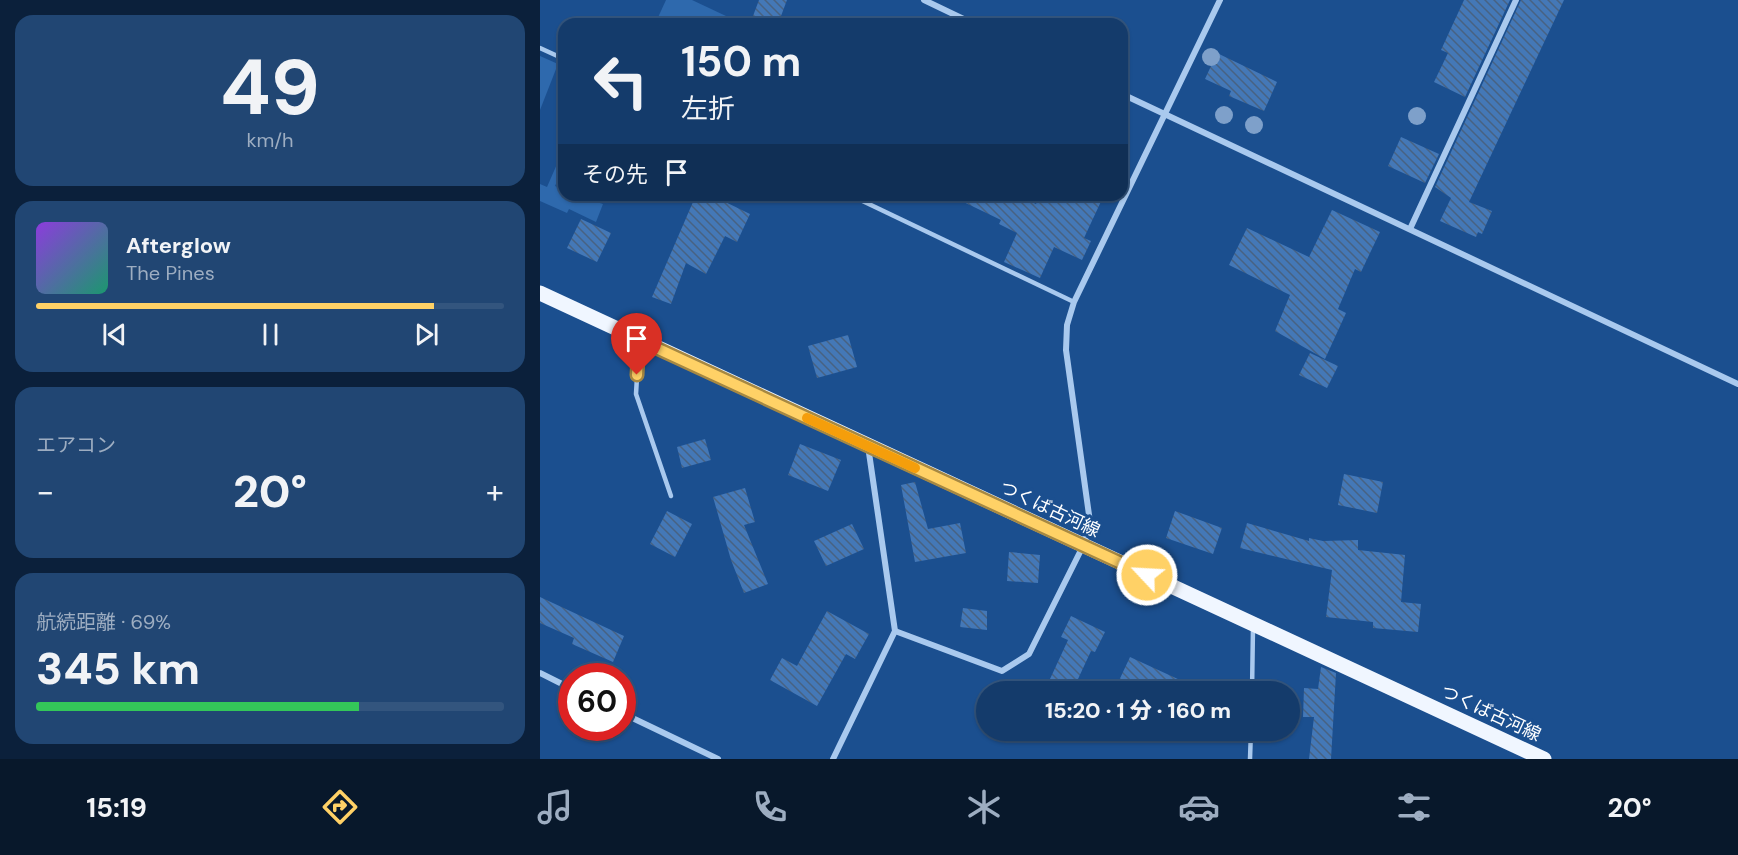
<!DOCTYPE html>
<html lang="ja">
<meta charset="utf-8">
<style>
body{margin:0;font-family:"DM Sans","Noto Sans JP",sans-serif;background:#214673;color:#f1f3f6;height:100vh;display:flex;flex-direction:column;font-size:22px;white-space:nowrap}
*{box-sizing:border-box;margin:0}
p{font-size:20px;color:#9dadc1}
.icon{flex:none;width:33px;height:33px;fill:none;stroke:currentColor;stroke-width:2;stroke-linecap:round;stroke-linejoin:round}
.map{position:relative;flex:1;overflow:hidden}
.details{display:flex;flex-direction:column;gap:15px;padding:15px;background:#0b203b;width:540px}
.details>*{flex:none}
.guide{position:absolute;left:18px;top:18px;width:570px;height:183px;border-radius:18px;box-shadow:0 2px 4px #0004,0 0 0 2px #33557e;background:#143b6b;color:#f1f3f6;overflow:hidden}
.speed{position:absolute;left:18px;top:663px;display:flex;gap:12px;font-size:30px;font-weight:700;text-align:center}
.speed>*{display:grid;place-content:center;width:78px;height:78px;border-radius:50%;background:#143b6b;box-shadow:0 2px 4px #0004,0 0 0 2px #33557e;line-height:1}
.speed .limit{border:9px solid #d22;background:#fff;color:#111}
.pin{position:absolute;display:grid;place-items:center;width:51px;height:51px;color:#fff;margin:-62px -26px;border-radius:50% 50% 50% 0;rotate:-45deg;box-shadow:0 0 6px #0007}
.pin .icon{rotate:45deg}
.me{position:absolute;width:66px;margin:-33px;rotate:295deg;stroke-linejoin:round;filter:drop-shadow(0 0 4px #0008)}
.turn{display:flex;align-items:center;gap:21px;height:126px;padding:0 24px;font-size:27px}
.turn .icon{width:78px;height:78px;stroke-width:2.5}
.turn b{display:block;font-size:42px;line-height:51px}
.then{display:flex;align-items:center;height:57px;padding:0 24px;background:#0003;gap:12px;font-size:22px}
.big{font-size:45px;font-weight:800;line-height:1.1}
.details .widget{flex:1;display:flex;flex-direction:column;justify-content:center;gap:9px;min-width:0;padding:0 21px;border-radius:18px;background:#214673}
.details .dial{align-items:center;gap:0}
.dial b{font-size:78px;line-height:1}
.song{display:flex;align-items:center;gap:18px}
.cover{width:72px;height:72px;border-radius:9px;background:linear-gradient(135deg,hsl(270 70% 55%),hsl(160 70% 35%))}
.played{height:6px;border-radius:3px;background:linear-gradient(90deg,#ffd166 85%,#33557e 85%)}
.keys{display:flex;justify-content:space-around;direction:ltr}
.heat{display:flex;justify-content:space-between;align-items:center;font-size:33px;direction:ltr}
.charge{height:9px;border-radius:4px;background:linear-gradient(90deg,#34c759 69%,#33557e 0)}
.trip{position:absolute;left:436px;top:681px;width:324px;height:60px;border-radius:30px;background:#143b6b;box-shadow:0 2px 4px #0004,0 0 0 2px #33557e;font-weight:800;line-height:60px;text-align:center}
.menu{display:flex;height:96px;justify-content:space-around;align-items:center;background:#08182b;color:#9dadc1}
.menu .icon{width:42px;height:42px}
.menu .selected{color:#ffd166}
.menu b{font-size:27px;color:#f1f3f6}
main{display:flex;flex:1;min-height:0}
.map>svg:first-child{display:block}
</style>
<main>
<section class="details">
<div class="widget dial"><b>49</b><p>km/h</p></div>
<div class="widget">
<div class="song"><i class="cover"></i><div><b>Afterglow</b><p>The Pines</p></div></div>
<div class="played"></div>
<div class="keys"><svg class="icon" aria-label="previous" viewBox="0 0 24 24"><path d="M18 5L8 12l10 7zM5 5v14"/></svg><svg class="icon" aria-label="pause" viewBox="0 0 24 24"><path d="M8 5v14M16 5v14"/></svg><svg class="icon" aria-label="next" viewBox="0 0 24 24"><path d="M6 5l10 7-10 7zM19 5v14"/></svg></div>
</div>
<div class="widget"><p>エアコン</p>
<div class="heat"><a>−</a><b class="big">20°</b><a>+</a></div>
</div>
<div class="widget"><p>航続距離 · 69%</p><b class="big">345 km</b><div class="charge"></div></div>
</section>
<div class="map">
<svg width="1198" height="759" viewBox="0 0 1198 759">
<defs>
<pattern id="building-back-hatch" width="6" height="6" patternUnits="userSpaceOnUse" patternTransform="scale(1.5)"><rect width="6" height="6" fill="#4478b7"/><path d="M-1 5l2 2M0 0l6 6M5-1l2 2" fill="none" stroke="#486282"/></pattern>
</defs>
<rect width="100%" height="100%" fill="#1b4f8f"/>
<g fill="#2e69ad">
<path d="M 126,0 L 152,0 L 203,24 L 115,24 Z"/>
<path d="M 0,56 L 18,64 L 0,110 Z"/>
<path d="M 24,148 L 24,167 L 15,186 L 24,190 L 24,195 L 35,195 L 63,204 L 56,222 L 29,209 L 27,213 L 0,201 L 0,184 L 7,187 Z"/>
</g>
<g fill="url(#building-back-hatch)">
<path d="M 219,0 L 247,0 L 238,24 L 210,24 Z"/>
<path d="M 924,0 L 970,0 L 925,97 L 894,82 L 908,53 L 901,50 Z"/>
<path d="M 981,0 L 1024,0 L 929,202 L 952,211 L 942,234 L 938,232 L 936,237 L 900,221 L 911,198 L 895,187 Z"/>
<path d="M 677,53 L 737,82 L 724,111 L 689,96 L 691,91 L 665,79 Z"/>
<path d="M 861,137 L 899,154 L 885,183 L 848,166 Z"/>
<path d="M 156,195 L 171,195 L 210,214 L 197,242 L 185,236 L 166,274 L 146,263 L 131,304 L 112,297 Z"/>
<path d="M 409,195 L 476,195 L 496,204 L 500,195 L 564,195 L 544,238 L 551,241 L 542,260 L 514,247 L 500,278 L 464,262 L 477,233 L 459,224 L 461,220 Z"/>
<path d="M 792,210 L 840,232 L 821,272 L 815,269 L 798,309 L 806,313 L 785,359 L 735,331 L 750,295 L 689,265 L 707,228 L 769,257 Z"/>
<path d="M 41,219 L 71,233 L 57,262 L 27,248 Z"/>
<path d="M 308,335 L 317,367 L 277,378 L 268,346 Z"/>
<path d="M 770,353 L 798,366 L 787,388 L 759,375 Z"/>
<path d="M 165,439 L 171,460 L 142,468 L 137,447 Z"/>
<path d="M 260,444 L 301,460 L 288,491 L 248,475 Z"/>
<path d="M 804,474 L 843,482 L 837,513 L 798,505 Z"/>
<path d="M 375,482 L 388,529 L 420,523 L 426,553 L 375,562 L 361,485 Z"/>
<path d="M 205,488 L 215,522 L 204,525 L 228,584 L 204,593 L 191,560 L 173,497 Z"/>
<path d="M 127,511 L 152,524 L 135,557 L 110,544 Z"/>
<path d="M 635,511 L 682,528 L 673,554 L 626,538 Z"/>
<path d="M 707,523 L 769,541 L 769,538 L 783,541 L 818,540 L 818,550 L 865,555 L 861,602 L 881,604 L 878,632 L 833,628 L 833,622 L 786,617 L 792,570 L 700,548 Z"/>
<path d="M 312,524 L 324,549 L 286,566 L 274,541 Z"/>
<path d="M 469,552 L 500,555 L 498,583 L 467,581 Z"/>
<path d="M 0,597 L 84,636 L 73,662 L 32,644 L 34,638 L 0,623 Z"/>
<path d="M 423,608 L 447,611 L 447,630 L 420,627 Z"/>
<path d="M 287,611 L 329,634 L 315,659 L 306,654 L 277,706 L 230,680 L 242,658 L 257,666 Z"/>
<path d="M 531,616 L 565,632 L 555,652 L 551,651 L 532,692 L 504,692 L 528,640 L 521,637 Z"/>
<path d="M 590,657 L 666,692 L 587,692 L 576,687 Z"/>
<path d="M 781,667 L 796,673 L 791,759 L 769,759 L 774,717 L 763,717 L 764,688 L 778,689 Z"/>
</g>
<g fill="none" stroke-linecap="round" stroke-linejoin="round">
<g stroke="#a9c9ee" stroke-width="4.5">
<path d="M 0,48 L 24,59"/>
<path d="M 310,195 L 534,302"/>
<path d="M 99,343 L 96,394 L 131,496"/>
<path d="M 712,692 L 713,627"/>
<path d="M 710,759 L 711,730"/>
</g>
<g stroke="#a9c9ee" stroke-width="6">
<path d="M 384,0 L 434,24"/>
<path d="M 582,94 L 1198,384"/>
<path d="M 870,229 L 976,0"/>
<path d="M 355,631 L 462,671 L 489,654 L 543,546 L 550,522 L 526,350 L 527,325 L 534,302 L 680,0"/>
<path d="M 0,673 L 32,689"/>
<path d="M 82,713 L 178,759"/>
<path d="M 293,759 L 355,631 L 328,446"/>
</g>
<path stroke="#f0f6ff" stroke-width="15" d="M 0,293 L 1004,759"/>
</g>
<g fill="#7ea0ca">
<circle cx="671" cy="57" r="9"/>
<circle cx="684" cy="115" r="9"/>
<circle cx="877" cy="116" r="9"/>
<circle cx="714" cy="125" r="9"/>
</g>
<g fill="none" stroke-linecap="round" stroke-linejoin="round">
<g stroke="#a68842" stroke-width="15">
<path id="route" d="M 97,375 L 99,340 L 607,575"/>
</g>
<use href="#route" stroke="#ffd166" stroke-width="10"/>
<path stroke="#f59e0b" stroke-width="10" d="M 267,418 L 375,468"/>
</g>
<g text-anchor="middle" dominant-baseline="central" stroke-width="6" stroke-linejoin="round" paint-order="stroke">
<g font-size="18" fill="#fff" stroke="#1b4f8f">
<text transform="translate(510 509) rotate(25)">つくば古河線</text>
<text transform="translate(951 713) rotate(25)">つくば古河線</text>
</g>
</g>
</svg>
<div class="speed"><div class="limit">60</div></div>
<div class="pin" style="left:97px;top:375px;background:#d93025"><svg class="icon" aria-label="arrive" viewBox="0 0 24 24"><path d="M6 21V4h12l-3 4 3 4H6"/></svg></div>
<svg class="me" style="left:607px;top:575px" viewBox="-20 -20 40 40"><circle r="17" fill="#ffd166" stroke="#fff" stroke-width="3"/><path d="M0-11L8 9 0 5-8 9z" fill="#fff"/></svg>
<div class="trip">15:20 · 1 分 · 160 m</div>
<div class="guide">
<div class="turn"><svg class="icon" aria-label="left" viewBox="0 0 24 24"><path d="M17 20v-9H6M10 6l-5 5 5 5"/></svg><div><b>150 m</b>左折</div></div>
<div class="then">その先<svg class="icon" aria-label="arrive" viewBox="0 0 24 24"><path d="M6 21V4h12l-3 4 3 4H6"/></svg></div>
</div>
</div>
</main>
<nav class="menu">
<b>15:19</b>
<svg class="icon selected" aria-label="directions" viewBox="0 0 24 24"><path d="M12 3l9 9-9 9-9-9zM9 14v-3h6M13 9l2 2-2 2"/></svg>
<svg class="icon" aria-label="music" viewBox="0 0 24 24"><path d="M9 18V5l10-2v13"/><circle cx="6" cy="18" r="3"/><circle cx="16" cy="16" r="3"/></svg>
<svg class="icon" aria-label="phone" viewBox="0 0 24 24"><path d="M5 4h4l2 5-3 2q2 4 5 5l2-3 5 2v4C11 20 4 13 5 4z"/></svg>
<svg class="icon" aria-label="climate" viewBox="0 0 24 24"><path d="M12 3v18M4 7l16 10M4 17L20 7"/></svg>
<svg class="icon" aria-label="car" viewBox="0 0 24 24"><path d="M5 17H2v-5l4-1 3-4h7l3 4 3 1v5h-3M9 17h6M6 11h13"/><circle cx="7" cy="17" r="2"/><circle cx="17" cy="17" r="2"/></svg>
<svg class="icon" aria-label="filters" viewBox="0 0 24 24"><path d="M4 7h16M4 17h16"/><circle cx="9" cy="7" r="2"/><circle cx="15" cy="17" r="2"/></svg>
<b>20°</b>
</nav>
